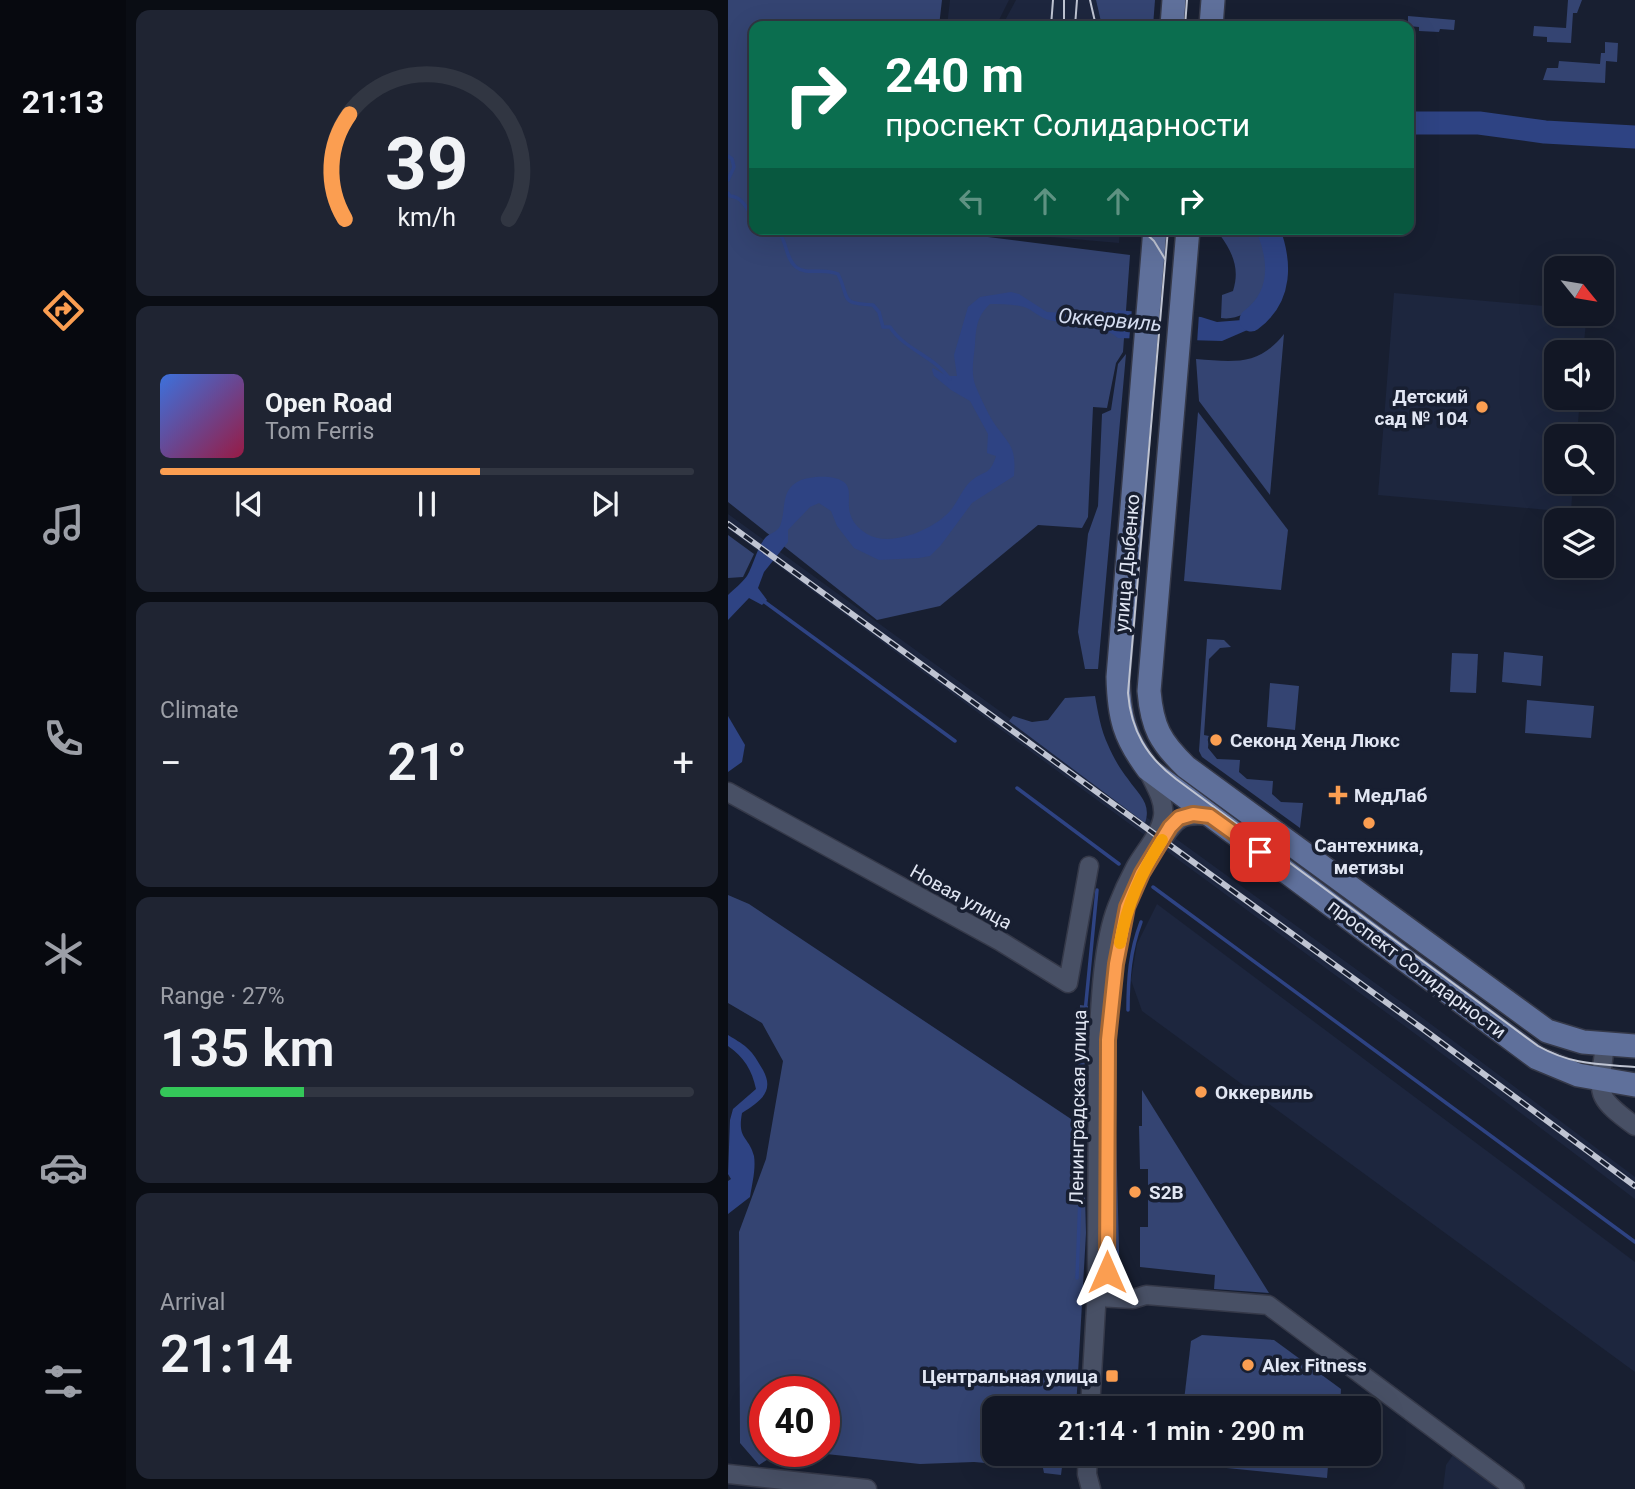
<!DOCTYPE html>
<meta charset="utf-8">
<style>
body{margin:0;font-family:Roboto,sans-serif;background:#1f2432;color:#f1f3f6;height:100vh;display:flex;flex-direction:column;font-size:26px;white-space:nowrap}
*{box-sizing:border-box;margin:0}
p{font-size:23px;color:#9c9fa7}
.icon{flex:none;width:38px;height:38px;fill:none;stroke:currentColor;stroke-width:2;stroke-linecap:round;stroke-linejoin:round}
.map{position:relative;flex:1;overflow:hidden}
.drawer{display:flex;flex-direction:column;gap:10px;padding:10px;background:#0a0d14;width:602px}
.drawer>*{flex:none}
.guide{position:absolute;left:21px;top:21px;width:665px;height:214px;border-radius:14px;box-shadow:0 7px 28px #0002,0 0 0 2px #313642;background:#0b6e4f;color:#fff;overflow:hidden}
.needle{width:46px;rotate:120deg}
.controls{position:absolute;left:816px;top:256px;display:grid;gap:14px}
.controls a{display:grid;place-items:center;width:70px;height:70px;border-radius:14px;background:#121725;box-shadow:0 7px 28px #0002,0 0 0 2px #313642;font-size:35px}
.speed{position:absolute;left:21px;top:1376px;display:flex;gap:14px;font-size:35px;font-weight:700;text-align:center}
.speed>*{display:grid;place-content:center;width:91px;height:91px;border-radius:50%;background:#121725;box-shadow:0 7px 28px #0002,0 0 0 2px #313642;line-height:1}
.speed .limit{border:10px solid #d22;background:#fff;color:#111}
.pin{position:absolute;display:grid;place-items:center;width:60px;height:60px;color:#fff;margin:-30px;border-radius:14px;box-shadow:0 4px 10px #0006}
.me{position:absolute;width:77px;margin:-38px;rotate:0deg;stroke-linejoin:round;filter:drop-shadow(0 0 5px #0008)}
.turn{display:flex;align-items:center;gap:24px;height:147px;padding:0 21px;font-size:32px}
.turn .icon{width:91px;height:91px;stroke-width:2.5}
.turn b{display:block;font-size:49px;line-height:60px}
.lanes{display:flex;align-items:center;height:66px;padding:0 21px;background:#0003;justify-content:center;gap:35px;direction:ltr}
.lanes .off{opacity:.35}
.big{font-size:52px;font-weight:600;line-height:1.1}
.drawer .tile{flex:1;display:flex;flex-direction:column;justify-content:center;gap:10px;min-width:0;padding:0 24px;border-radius:14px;background:#1f2432}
.drawer .dial{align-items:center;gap:0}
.dial svg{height:182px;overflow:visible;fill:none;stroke:#313642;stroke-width:7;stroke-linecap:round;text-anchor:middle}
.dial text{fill:#f1f3f6;stroke:none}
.song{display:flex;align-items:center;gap:21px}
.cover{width:84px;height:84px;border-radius:10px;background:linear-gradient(135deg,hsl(220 70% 55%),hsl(340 70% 35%))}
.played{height:7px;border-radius:4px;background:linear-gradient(90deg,#fb9e51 60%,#313642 60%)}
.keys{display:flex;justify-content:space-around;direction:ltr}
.heat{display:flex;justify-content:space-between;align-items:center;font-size:38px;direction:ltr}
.charge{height:10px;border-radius:5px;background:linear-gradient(90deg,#34c759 27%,#313642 0)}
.trip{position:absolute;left:254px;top:1396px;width:399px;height:70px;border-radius:14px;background:#121725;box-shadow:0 7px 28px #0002,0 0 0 2px #313642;font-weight:600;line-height:70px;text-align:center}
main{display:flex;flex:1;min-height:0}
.menu{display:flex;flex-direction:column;width:126px;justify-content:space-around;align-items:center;background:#07090f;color:#9c9fa7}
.menu .icon{width:49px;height:49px}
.menu .current{color:#fb9e51}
.menu b{font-size:32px;color:#f1f3f6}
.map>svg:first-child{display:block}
</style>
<main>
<nav class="menu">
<b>21:13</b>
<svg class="icon current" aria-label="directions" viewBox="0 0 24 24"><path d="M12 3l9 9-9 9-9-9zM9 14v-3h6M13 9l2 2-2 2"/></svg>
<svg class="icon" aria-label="music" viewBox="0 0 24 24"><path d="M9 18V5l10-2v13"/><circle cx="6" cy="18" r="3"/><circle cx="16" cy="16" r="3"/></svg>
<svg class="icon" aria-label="phone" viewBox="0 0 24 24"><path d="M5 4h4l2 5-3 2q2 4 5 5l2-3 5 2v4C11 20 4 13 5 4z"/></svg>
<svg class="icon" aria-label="climate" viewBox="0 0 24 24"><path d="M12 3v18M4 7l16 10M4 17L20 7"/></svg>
<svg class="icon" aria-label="car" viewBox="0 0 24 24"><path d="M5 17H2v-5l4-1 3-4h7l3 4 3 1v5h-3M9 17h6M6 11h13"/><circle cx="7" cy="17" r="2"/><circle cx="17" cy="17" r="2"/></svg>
<svg class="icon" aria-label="filters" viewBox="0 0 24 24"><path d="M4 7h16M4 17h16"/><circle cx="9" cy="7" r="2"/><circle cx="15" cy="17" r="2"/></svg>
</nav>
<section class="drawer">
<div class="tile dial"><svg viewBox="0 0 100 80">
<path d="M14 69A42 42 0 1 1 86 69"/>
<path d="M14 69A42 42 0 0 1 16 23" stroke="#fb9e51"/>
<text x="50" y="56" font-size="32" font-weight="700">39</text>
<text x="50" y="72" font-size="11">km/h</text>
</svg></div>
<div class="tile">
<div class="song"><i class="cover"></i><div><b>Open Road</b><p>Tom Ferris</p></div></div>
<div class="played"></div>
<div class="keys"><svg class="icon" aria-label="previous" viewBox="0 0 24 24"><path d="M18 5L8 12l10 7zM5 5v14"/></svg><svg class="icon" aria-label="pause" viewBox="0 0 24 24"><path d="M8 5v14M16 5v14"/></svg><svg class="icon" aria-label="next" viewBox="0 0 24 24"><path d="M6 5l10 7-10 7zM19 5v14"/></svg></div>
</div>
<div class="tile"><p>Climate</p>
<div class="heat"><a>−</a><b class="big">21°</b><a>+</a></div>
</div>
<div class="tile"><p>Range · 27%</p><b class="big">135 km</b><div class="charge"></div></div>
<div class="tile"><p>Arrival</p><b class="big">21:14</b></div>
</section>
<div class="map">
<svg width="907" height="1489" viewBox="0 0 907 1489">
<rect width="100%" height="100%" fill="#181f31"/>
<g fill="#1d263e">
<path d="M 222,0 L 281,0 L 268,26 L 219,26 Z"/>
<path d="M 288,0 L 368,0 L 374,26 L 274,26 Z"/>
<path d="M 264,229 L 392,229 L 391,243 L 278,233 Z"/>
<path d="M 666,293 L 828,307 L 828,313 L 859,313 L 855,352 L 828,352 L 828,397 L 852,397 L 849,436 L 828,436 L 828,481 L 845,481 L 843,512 L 650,495 Z"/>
<path d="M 0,514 L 676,1004 L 907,1177 L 907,1199 L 697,1041 L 0,529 Z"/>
<path d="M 429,904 L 907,1262 L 907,1372 L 414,1011 L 403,980 L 409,944 Z"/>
<path d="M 725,1455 L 771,1489 L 715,1489 L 718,1465 Z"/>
</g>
<g fill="#344472">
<path d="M 0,0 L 214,0 L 211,26 L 26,26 L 26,229 L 196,229 L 402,255 L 395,352 L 388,363 L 379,408 L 365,407 L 360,517 L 354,528 L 310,525 L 212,606 L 149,620 L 0,502 Z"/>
<path d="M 368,0 L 427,0 L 425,26 L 374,26 Z"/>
<path d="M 840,0 L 854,0 L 849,13 L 845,13 L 843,43 L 819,42 L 819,37 L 805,36 L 806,26 L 838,28 Z"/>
<path d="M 680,16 L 727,20 L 726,30 L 712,29 L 711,32 L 691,31 L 691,27 L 680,26 Z"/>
<path d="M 877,42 L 890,43 L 889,62 L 878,61 L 877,83 L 815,80 L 819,68 L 830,68 L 831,61 L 872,64 L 873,53 L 877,53 Z"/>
<path d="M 493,229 L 536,229 C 538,241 544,256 544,268 C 543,294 520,322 493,318 L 494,295 L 505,291 C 512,269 505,253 492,235 Z"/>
<path d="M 556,334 L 542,495 L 471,401 L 468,359 C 506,362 531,366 556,334 Z"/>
<path d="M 398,354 L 370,669 L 357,669 L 350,632 L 360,534 L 370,506 L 374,414 L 383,410 L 390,364 Z"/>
<path d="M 470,412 L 560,530 L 553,590 L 456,581 Z"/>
<path d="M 0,535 L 26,554 L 15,577 L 0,578 Z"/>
<path d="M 479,639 L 496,640 L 503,647 L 492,648 L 481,659 L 476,735 L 481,736 L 480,748 L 489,759 L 512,760 L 511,772 L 519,779 L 545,781 L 544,794 L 553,802 L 575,803 L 572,828 L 474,757 L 471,751 Z"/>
<path d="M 776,652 L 815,656 L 813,686 L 774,682 Z"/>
<path d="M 724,653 L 750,654 L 748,693 L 722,692 Z"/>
<path d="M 542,683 L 571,686 L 567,730 L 539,727 Z"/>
<path d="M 367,696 C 370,713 373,730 380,745 C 385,757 392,769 400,779 C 410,794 424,803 417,823 L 281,721 L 285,716 L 304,722 L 320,720 L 337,698 Z"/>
<path d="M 799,700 L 866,706 L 863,738 L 797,733 Z"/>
<path d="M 0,895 L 21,904 L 343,1119 L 348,1159 L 352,1005 L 360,1006 L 356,1077 L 357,1179 L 351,1180 L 351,1196 L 357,1196 L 358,1233 L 348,1409 L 266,1409 L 266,1454 L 345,1454 L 345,1461 L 335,1459 L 333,1475 L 316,1473 L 315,1468 L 246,1462 L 192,1464 L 70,1451 L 96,1451 L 96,1391 L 37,1391 L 37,1451 L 53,1451 L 31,1465 L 12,1443 L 11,1232 L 38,1159 L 55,1061 L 34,1023 L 0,1003 Z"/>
<path d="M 389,1021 L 388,1132 L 392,1288 L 386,1280 L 382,1097 L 383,1028 Z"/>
<path d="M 414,1090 L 541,1293 L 486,1289 L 487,1275 L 412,1267 L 412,1227 L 420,1227 L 420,1169 L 412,1169 L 411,1126 L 414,1126 Z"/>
<path d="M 474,1335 L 546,1340 L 613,1389 L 612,1409 L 455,1409 L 463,1341 Z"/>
<path d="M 449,1454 L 601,1454 L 599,1478 L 448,1463 Z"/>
</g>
<g fill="#2e4383">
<path d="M 283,292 L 291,294 L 319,312 L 357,314 L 388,310 L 473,317 L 489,322 L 514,320 L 526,311 L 539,293 L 546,298 L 539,311 L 524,328 L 494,341 L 390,338 C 369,321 346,326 321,320 C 312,318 305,310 296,307 C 285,304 273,304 262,304 C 249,316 248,328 247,344 C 246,358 242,373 248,387 C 253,399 261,416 268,426 C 284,447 288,449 286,476 L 244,503 L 213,545 L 202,556 L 191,558 L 151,560 L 126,548 L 109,526 L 103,511 L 91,503 L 82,507 L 60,530 L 60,542 L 36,572 L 30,588 L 39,600 L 34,605 L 21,598 L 0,620 L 0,595 C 6,589 14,583 19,576 C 26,564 29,547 38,537 C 44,532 51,532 53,523 C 58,507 53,490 71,481 C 81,476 108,474 117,483 C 128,494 109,515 139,534 C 162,548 205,530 222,511 C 230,502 234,489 243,481 C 256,470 262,476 268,456 L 259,453 L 260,434 L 242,401 L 223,390 L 206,376 L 204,370 L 205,368 L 219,376 L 229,376 L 226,355 L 240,307 L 252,297 Z"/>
<path d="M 0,716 L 17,745 L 14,762 L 0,772 Z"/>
<path d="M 0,1035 C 20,1047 23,1049 35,1070 C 47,1092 32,1101 14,1113 C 9,1140 21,1136 26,1156 C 28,1169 24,1184 22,1197 L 0,1214 L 0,1181 L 3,1179 L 0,1174 L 2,1120 L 5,1109 L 28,1089 C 24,1070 16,1057 0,1046 Z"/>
</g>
<path fill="#181f31" d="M 404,308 L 471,313 L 469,344 L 401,342 Z"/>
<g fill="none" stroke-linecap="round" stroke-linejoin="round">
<g stroke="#2e4383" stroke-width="3.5">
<path d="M 0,156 L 4,159 L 6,167 L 0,180"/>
<path d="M 0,193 L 2,196 C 16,197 18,210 26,218"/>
<path d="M 47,229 C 60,239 56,257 68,267 C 79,276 95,267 110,274 C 123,300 110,303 145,305 L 151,312 L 155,327 L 162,327 C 177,350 206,356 222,379"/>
<path d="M 34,600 L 227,741"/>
<path d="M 289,788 L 391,864"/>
<path d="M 425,887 L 907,1242"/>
<path d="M 400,1010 C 400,978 402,951 413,922"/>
<path d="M 352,1179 L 351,1074 L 369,890"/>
<path d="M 349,1278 L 352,1196"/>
</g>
<g stroke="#2e4383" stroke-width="23">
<path d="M 681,123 L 751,123 L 817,132 L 907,137"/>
<path d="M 523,320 C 554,297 553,262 540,229"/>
</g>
<g stroke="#353949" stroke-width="21">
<g id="minor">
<path d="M 0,792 L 272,941 L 340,983 L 361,866"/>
<path d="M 434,840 C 449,817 455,813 482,816"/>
<path d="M 877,1043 C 872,1094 863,1094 907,1126"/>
<path d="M 369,1297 L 405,1299 L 418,1295 L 540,1305 L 787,1489"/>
<path d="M 362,1409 L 369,1290 L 370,1051 C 372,1010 374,945 389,907 C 394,894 400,881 407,868 C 415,853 433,834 435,816 C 437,801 427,785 420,771"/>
<path d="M 360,1454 L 359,1474 L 363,1489"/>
<path d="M 0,1474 L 139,1489"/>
</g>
</g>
<g stroke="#353949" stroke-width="26">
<g id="major">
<path d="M 444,26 L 446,0"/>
<path d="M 483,26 L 485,0"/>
<path d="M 427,229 L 390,677 C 391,717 396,737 420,769 L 809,1058 L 850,1075 L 907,1085"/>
<path d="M 460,229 L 421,691 C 424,727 432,742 458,767 L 819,1031 L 855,1042 L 907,1046"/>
</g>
</g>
<use href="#minor" stroke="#485065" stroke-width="18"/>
<use href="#major" stroke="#5f709b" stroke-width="23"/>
<g stroke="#bfc4d2" stroke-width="2">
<path d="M 362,0 L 368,26"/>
<path d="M 323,26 L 325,0"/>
<path d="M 336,26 L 336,0"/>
<path d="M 347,26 L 349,0"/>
<path d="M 457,26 L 459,0"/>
<path d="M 413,229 L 426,241 L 437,259"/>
<path d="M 440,229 L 400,693 C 403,731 419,757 448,779 L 810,1046 C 844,1065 869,1064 907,1067"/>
</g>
<g stroke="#bfc4d2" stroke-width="6">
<path id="rail" d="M 0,524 L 695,1029 L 907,1186"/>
</g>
<use href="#rail" stroke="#181f31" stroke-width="3.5" stroke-dasharray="10" stroke-linecap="butt"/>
</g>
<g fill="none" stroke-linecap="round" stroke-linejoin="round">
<g stroke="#a36735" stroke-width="18">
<path id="route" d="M 379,1272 L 380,1040 L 388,964 L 399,907 L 414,873 L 442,827 L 451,818 L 465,814 L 482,816 L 532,852"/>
</g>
<use href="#route" stroke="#fb9e51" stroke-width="12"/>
<path stroke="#f59e0b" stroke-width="12" d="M 392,943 C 399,904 413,873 434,840"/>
</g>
<g fill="#fb9e51" stroke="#181f31" stroke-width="2.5">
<circle cx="754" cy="407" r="7"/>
<circle cx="488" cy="740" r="7"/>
<path d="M606.5 784.5h7v7h7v7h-7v7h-7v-7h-7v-7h7z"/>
<circle cx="641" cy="823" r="7"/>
<circle cx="473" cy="1092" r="7"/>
<circle cx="407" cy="1192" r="7"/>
<circle cx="520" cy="1365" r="7"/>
<rect x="377" y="1369" width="14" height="14" rx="3.5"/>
</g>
<g text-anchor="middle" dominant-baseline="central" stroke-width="7" stroke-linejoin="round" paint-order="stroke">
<g font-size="19" font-weight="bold" fill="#e1e6f3" stroke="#181f31" text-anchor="start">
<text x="740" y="396" text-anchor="end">Детский<tspan x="740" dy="22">сад № 104</tspan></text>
<text x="502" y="740">Секонд Хенд Люкс</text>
<text x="626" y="795">МедЛаб</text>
<text x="641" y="845" text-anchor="middle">Сантехника,<tspan x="641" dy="22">метизы</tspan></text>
<text x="487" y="1092">Оккервиль</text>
<text x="421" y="1192">S2B</text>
<text x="534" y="1365">Alex Fitness</text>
<text x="370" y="1376" text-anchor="end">Центральная улица</text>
</g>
<g font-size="19" fill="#e1e6f3" stroke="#181f31">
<text transform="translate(399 563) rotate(-85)">улица Дыбенко</text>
<text transform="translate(233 897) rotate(29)">Новая улица</text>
<text transform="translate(689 969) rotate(37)">проспект Солидарности</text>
<text transform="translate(350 1107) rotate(-89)">Ленинградская улица</text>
</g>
<g font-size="21" font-style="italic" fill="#d5ddf1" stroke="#181f31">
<text transform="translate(382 320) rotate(5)">Оккервиль</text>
</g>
</g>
</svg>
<div class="controls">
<a><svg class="needle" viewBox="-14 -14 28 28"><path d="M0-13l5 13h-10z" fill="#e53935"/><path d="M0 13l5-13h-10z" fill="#9c9fa7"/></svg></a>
<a><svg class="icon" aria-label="sound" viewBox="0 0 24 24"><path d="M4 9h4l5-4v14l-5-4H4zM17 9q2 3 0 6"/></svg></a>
<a><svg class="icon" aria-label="search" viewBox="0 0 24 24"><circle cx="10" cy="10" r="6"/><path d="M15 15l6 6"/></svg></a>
<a><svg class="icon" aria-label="layers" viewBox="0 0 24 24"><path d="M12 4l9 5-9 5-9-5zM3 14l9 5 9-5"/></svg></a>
</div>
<div class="speed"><div class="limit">40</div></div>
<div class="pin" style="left:532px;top:852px;background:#d93025"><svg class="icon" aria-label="arrive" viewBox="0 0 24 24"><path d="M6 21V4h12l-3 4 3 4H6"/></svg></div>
<svg class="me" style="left:379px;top:1272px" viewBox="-20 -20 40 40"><path d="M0-17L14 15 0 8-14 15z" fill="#fb9e51" stroke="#fff" stroke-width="4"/></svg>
<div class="trip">21:14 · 1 min · 290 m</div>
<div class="guide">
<div class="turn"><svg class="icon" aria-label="right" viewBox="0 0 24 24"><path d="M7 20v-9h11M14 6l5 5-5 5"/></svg><div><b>240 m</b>проспект Солидарности</div></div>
<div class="lanes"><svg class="icon off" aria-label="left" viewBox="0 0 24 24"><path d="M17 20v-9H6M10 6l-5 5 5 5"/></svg><svg class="icon off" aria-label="ahead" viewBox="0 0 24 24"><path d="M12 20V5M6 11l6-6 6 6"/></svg><svg class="icon off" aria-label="ahead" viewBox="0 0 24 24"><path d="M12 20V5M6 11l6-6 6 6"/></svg><svg class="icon" aria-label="right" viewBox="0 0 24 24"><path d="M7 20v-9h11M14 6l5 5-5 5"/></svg></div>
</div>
</div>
</main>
